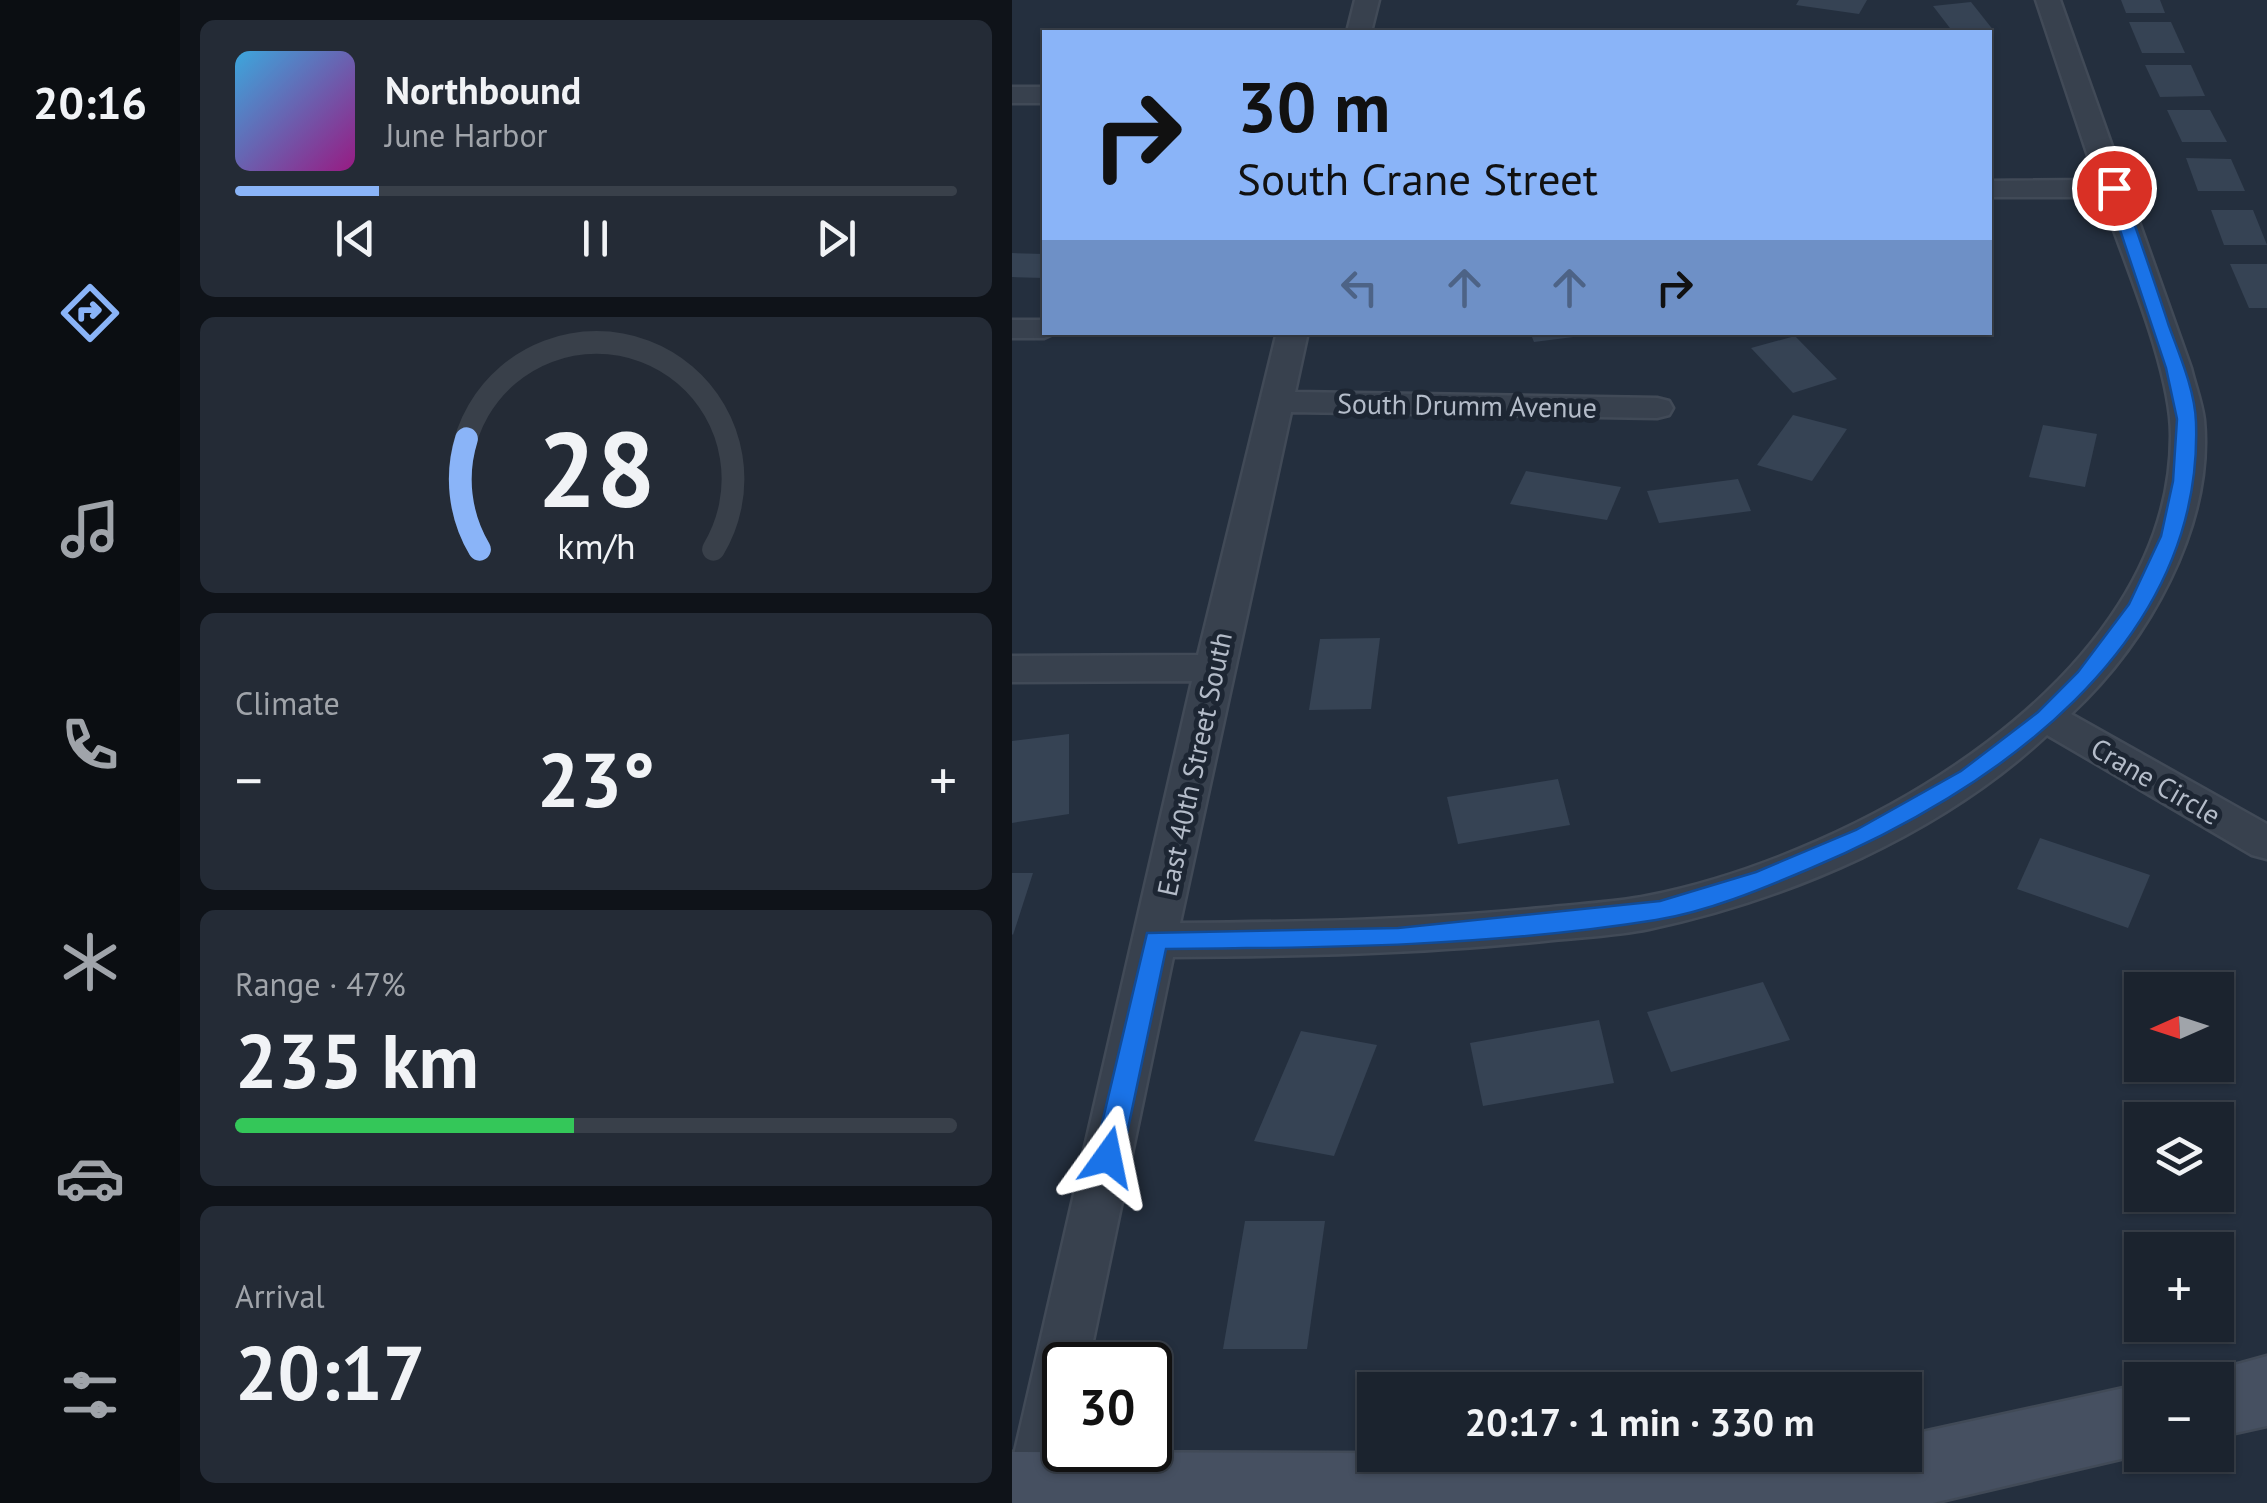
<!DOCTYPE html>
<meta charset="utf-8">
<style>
body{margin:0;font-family:"PT Sans",sans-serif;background:#242b36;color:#f1f3f6;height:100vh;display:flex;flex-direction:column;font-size:38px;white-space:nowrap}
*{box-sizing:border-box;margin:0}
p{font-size:32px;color:#a0a4aa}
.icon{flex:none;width:55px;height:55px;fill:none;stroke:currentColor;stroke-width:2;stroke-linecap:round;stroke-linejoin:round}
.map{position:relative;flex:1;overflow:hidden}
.panel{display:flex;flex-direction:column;gap:20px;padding:20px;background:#0f1319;width:832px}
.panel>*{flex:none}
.top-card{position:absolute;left:30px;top:30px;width:950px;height:305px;border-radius:0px;box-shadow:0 2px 8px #0004,0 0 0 2px #39404a;background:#8ab4f8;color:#111;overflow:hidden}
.needle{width:65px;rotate:267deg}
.fabs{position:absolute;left:1112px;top:972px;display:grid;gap:20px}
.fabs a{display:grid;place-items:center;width:110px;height:110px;border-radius:0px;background:#1b232e;box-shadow:0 2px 8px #0004,0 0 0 2px #39404a;font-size:50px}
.speed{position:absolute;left:30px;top:1342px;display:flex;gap:20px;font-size:50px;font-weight:700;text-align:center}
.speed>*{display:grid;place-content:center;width:130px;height:130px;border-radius:50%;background:#1b232e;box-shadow:0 2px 8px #0004,0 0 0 2px #39404a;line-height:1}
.speed .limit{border:5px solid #111;border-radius:15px;background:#fff;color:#111}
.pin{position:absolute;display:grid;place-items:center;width:85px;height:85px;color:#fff;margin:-42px;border:5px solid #fff;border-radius:50%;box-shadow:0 2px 10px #0007}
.me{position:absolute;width:110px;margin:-55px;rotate:12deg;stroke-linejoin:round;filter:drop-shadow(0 0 8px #0008)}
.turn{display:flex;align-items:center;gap:35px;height:210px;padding:0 30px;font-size:45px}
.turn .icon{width:130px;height:130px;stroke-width:2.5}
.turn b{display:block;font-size:70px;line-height:85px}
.lanes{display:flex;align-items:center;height:95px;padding:0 30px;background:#0003;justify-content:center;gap:50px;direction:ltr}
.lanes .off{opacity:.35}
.big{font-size:75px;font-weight:800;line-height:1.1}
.panel .tile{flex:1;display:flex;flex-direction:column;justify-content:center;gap:15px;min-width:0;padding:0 35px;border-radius:15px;background:#242b36}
.panel .dial{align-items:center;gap:0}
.dial svg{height:260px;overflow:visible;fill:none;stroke:#39404a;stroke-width:7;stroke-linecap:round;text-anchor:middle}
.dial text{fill:#f1f3f6;stroke:none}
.song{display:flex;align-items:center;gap:30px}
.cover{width:120px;height:120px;border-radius:15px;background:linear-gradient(135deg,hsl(200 70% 55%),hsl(310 70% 35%))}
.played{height:10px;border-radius:5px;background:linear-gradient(90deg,#8ab4f8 20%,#39404a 20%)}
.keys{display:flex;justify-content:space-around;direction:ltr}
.heat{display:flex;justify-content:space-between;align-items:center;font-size:55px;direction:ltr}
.charge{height:15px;border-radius:8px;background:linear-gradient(90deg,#34c759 47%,#39404a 0)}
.trip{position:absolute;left:345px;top:1372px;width:565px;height:100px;border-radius:0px;background:#1b232e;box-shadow:0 2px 8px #0004,0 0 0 2px #39404a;font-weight:800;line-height:100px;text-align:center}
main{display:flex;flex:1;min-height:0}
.dock{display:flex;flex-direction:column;width:180px;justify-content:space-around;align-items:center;background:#0b0e12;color:#a0a4aa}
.dock .icon{width:70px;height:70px}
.dock .selected{color:#8ab4f8}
.dock b{font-size:45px;color:#f1f3f6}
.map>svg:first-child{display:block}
</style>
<main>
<nav class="dock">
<b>20:16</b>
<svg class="icon selected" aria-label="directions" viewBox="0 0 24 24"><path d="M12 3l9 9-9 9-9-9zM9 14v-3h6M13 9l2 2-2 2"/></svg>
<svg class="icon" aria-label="music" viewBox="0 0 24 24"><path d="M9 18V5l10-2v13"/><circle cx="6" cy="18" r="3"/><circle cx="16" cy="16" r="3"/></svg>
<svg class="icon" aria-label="phone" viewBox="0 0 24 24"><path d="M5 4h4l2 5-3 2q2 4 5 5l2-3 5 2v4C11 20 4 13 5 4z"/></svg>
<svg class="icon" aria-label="climate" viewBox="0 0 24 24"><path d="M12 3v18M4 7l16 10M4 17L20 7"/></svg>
<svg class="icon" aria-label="car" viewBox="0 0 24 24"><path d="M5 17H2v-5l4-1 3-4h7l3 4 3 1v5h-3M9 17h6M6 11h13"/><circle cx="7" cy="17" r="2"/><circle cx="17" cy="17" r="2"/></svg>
<svg class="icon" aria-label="filters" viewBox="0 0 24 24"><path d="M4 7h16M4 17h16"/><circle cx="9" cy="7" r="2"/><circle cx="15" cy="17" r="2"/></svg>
</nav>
<section class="panel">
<div class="tile">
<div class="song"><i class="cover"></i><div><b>Northbound</b><p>June Harbor</p></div></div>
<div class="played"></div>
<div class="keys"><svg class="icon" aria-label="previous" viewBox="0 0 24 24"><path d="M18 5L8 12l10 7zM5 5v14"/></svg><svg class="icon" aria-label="pause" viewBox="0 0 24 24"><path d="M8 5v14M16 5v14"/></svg><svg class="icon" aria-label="next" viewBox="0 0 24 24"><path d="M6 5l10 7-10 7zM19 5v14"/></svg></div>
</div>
<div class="tile dial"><svg viewBox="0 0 100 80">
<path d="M14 69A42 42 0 1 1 86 69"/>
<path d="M14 69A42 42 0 0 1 10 35" stroke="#8ab4f8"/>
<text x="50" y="56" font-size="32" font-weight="700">28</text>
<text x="50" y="72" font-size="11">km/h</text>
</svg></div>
<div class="tile"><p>Climate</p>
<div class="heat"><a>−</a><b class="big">23°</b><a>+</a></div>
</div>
<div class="tile"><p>Range · 47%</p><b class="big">235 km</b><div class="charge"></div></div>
<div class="tile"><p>Arrival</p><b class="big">20:17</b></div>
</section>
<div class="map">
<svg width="1255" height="1503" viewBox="0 0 1255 1503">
<rect width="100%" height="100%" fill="#242f3e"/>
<g fill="#364354">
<path d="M 787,0 L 855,0 L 847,14 L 784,5 Z"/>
<path d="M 1109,0 L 1148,0 L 1153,13 L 1114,13 Z"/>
<path d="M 959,2 L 982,31 L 941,32 L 921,6 Z"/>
<path d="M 1117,22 L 1159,22 L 1173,53 L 1130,53 Z"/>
<path d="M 1133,65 L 1179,65 L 1193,96 L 1148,97 Z"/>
<path d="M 1155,110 L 1198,110 L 1215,142 L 1170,142 Z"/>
<path d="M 1174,158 L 1219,159 L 1233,191 L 1186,191 Z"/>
<path d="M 1199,210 L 1241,210 L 1255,245 L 1212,245 Z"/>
<path d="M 0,253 L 32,254 L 32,278 L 0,277 Z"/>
<path d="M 1218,264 L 1255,264 L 1255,308 L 1237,308 Z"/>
<path d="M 518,332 L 576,332 L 577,335 L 522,342 Z"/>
<path d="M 783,336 L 825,379 L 781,393 L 739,348 Z"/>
<path d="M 781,415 L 835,429 L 800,481 L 745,465 Z"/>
<path d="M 1031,425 L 1085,434 L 1073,487 L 1017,477 Z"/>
<path d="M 514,471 L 609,487 L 595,520 L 498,504 Z"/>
<path d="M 726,479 L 739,511 L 647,523 L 635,491 Z"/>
<path d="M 368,638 L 359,709 L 297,710 L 308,639 Z"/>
<path d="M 57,734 L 57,814 L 0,823 L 0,741 Z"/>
<path d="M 546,779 L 558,825 L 446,844 L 435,797 Z"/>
<path d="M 1028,838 L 1138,875 L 1116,928 L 1005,889 Z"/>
<path d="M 0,873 L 21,873 L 1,935 L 0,934 Z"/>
<path d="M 751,982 L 778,1040 L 659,1072 L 635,1012 Z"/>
<path d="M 587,1020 L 602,1083 L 471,1106 L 458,1043 Z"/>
<path d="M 289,1031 L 365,1045 L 322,1156 L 242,1141 Z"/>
<path d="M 233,1221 L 313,1221 L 295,1349 L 211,1349 Z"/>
</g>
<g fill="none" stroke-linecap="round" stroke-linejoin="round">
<g stroke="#414a57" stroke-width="5">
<g id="street">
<path d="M 343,0 L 367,0 L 359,32 L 335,32 Z"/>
<path d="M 1024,0 L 1048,0 L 1179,368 C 1183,385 1190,403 1192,420 C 1202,527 1135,643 1059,714 L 1255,824 L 1255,859 L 1240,855 L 1035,735 C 929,834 778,899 637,929 C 603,936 567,937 532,941 C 408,954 285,956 161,957 L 76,1365 L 52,1365 L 52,1450 L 58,1450 L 44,1503 L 0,1503 L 0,1464 L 180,681 L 0,682 L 0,656 L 186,655 L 265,332 L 296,332 L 283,392 L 645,398 L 657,401 L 661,408 L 657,415 L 645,418 L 279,412 L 168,923 C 289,922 410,920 530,908 C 565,904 600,903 635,896 C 844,855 1160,680 1159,435 C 1159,369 1112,262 1090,197 L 978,197 L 978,181 L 1084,180 Z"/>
<rect x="0" y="87" width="32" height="16"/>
<path d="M 0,320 L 32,320 L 32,332 L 45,332 L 32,338 L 0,338 Z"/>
</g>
</g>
<g stroke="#414a57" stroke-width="5">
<g id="secondary">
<path d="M 1255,1356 L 1255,1426 L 1205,1437 L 1205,1380 L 1178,1380 L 1179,1377 Z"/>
<path d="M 1130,1384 L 1130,1454 L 921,1503 L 0,1503 L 0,1452 L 892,1455 L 892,1436 Z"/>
</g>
</g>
<use href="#street" fill="#38414e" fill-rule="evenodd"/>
<use href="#secondary" fill="#465061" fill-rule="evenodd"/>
</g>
<path fill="#1a73e8" stroke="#114b97" stroke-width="2.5" d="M 1096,185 L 1110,188 C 1126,234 1142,280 1157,326 C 1168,356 1183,391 1184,422 C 1192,646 981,792 797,869 C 750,889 695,912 644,920 C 482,946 318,948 154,949 L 110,1157 L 106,1165 L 96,1169 L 86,1165 L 82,1157 L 135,933 L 386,928 L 648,901 L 744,872 L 844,830 L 949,771 L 1026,712 L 1066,672 L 1117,604 L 1149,536 L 1161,481 L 1165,419 L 1154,368 L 1094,188 Z"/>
<g text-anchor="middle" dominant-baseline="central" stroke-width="10" stroke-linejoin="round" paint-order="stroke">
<g font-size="28" fill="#b4bcc9" stroke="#1d2633">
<text transform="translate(455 405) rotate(1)">South Drumm Avenue</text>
<text transform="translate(182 764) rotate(-78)">East 40th Street South</text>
<text transform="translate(1144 781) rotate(30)">Crane Circle</text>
</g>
</g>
</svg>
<div class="fabs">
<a><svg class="needle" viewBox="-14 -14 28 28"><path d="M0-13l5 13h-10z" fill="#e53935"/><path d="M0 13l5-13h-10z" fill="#a0a4aa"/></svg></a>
<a><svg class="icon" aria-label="layers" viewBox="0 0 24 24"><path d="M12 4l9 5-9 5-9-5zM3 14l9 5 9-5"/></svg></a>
<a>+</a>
<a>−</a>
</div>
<div class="speed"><div class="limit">30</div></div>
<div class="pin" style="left:1102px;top:188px;background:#d93025"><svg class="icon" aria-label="arrive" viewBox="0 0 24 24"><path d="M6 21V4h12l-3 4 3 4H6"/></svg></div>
<svg class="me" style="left:96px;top:1157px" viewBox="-20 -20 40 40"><path d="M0-17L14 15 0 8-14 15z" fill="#1a73e8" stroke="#fff" stroke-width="4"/></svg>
<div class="trip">20:17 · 1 min · 330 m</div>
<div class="top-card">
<div class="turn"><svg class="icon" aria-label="right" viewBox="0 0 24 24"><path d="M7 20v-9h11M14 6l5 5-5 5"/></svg><div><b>30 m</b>South Crane Street</div></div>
<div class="lanes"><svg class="icon off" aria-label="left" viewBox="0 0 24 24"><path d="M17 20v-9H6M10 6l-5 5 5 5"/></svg><svg class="icon off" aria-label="ahead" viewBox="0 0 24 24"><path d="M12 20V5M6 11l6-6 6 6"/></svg><svg class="icon off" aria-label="ahead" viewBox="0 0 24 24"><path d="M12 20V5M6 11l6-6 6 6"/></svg><svg class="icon" aria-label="right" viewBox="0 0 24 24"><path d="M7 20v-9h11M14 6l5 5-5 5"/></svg></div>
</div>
</div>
</main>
